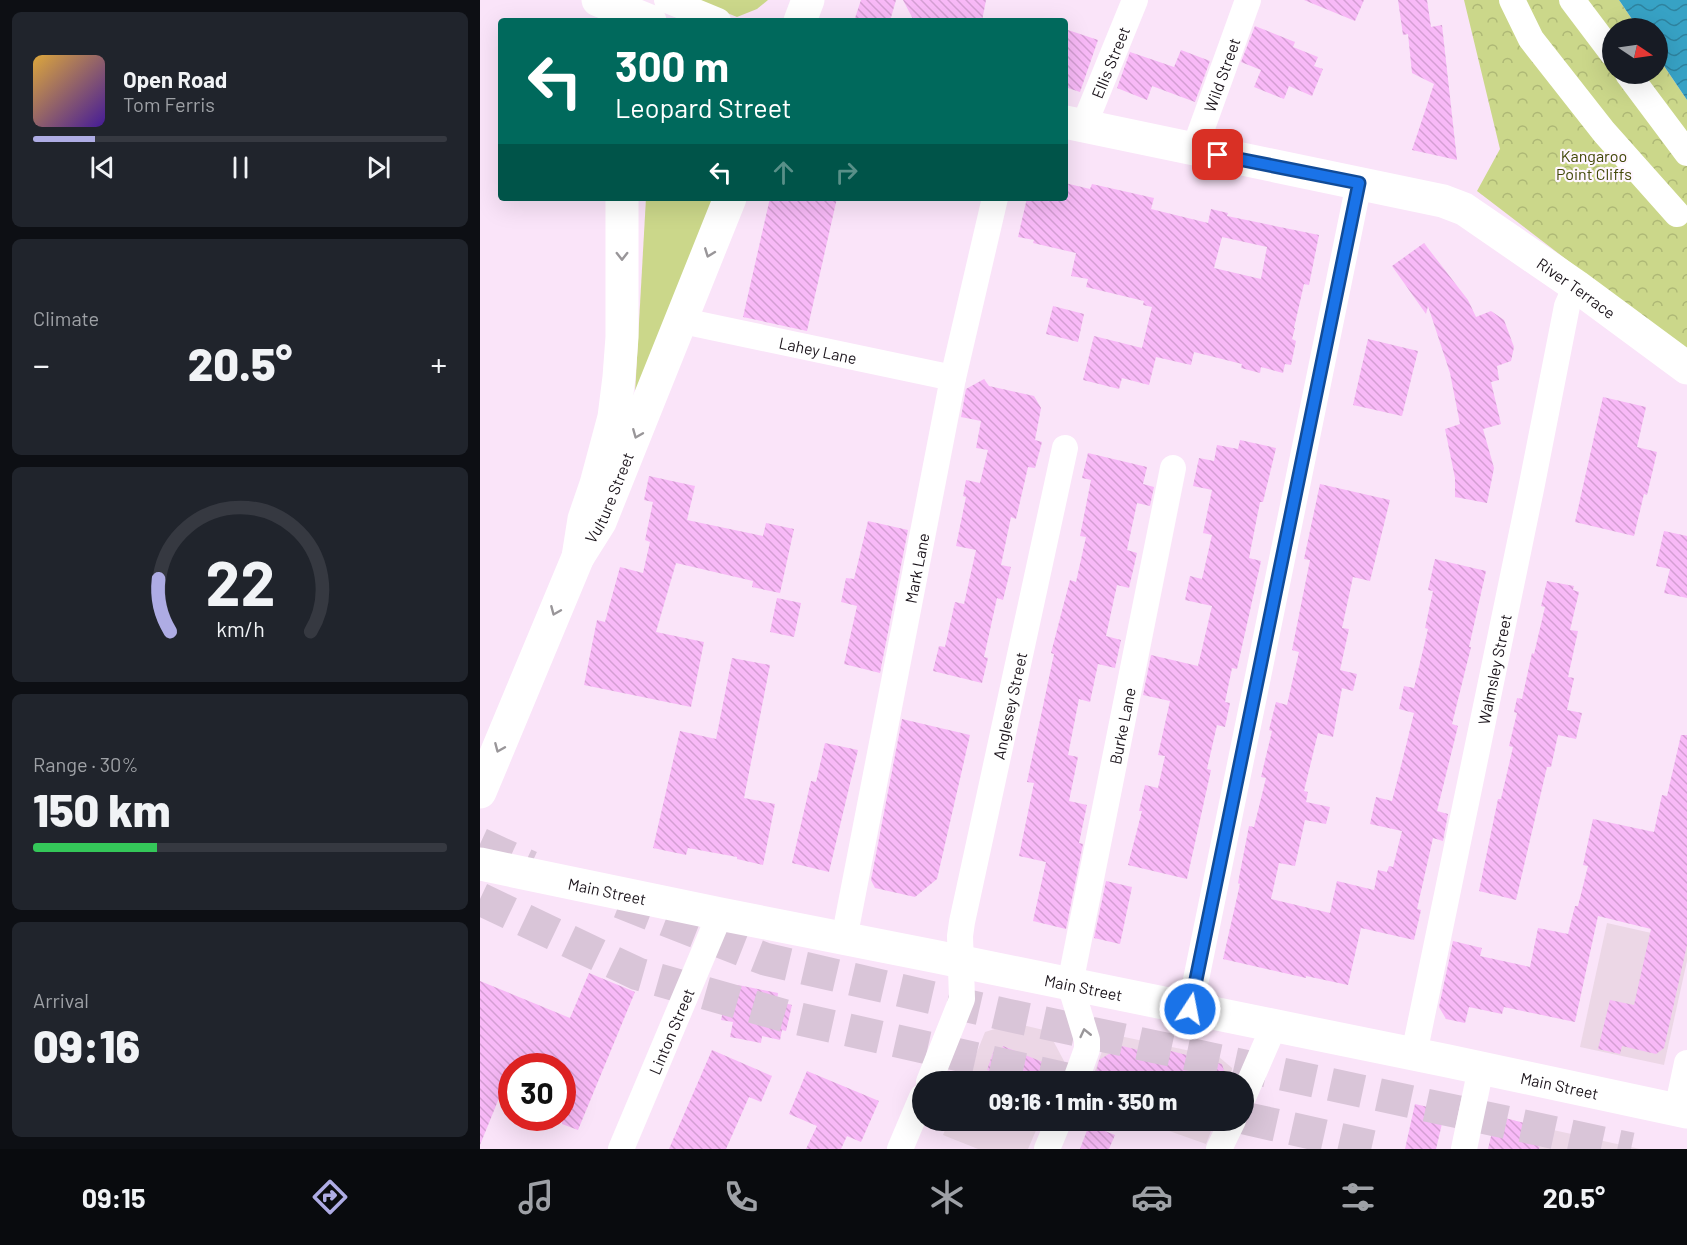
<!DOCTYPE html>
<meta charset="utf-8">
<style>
body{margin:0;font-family:Barlow,sans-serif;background:#20242c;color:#f1f3f6;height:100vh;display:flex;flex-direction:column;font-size:22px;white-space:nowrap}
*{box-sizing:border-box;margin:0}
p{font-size:20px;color:#9ea1a6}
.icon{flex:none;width:33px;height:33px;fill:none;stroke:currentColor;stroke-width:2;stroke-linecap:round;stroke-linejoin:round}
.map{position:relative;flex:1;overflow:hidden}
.drawer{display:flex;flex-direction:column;gap:12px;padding:12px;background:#0d0f14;width:480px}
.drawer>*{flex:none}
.hud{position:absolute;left:18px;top:18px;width:570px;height:183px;border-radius:6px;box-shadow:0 6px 24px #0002;background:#00695c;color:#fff;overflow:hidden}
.needle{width:39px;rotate:103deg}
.buttons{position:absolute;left:1122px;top:18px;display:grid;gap:12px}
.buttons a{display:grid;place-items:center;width:66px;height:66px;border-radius:50%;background:#171b24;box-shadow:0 6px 24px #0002;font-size:30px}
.speed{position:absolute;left:18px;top:1053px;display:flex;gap:12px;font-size:30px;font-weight:700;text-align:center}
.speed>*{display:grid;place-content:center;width:78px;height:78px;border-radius:50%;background:#171b24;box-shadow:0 6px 24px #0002;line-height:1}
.speed .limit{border:9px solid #d22;background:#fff;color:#111}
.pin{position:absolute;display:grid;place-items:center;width:51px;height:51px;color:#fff;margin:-26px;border-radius:12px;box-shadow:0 3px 9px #0006}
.me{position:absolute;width:66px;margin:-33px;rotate:11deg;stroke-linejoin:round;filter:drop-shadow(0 0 4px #0008)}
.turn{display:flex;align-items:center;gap:21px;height:126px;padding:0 18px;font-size:27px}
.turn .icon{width:78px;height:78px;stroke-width:2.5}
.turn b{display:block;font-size:42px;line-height:51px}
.lanes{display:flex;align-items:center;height:57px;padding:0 18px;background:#0003;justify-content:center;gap:30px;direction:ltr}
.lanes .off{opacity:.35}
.big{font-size:45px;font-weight:800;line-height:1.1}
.drawer .widget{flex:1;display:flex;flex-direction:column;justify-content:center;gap:9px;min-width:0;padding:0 21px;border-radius:9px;background:#20242c}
.drawer .dial{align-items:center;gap:0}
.dial svg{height:156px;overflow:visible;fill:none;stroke:#363941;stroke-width:7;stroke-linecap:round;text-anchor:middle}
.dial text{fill:#f1f3f6;stroke:none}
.song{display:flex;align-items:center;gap:18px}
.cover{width:72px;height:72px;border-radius:9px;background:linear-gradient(135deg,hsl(40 70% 55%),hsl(260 70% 35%))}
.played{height:6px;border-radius:3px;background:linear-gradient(90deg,#aeace4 15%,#363941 15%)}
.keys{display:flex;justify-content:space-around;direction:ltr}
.heat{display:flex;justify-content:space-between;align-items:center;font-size:33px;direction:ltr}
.charge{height:9px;border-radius:4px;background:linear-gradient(90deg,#34c759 30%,#363941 0)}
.trip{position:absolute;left:432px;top:1071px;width:342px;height:60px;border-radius:30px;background:#171b24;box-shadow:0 6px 24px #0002;font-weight:800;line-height:60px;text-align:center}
.dock{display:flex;height:96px;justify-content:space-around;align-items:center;background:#090b0e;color:#9ea1a6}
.dock .icon{width:42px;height:42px}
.dock .active{color:#aeace4}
.dock b{font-size:27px;color:#f1f3f6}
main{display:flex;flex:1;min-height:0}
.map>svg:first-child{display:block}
</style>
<main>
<section class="drawer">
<div class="widget">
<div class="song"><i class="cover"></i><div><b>Open Road</b><p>Tom Ferris</p></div></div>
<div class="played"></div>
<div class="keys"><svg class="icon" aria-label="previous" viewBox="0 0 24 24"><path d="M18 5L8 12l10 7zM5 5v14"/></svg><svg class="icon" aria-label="pause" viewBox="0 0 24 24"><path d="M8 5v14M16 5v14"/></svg><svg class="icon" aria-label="next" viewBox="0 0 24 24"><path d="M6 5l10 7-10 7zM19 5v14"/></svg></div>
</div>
<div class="widget"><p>Climate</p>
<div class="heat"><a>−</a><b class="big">20.5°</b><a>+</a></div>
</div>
<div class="widget dial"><svg viewBox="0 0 100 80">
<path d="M14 69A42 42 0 1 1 86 69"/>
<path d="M14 69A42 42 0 0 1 8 42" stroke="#aeace4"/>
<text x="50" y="56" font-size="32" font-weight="700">22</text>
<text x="50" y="72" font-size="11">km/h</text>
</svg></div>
<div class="widget"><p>Range · 30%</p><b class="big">150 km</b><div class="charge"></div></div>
<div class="widget"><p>Arrival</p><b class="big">09:16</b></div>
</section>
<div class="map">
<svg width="1207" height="1149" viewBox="0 0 1207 1149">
<defs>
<pattern id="park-crowns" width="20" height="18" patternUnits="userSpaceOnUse" patternTransform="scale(1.5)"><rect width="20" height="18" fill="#cbd78a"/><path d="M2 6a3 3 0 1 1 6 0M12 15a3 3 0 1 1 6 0" fill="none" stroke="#aeb876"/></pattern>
<pattern id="water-waves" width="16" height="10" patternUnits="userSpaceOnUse" patternTransform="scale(1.5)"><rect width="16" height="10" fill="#37a2c5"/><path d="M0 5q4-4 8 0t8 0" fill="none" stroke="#2e839f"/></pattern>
<pattern id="building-back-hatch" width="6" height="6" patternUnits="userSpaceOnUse" patternTransform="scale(1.5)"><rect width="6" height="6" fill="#f8b9f7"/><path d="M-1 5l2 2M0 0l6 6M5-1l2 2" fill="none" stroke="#d49ed3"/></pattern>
</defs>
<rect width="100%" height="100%" fill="#fae4f9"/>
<g fill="#ecd7e6">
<path d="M 1127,923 L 1207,941 L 1207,961 L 1184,1065 L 1100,1047 Z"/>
<path d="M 534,1023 L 568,1031 L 584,1061 L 576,1081 L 485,1082 L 505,1032 Z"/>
<path d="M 635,1035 L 739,1057 L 752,1068 L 751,1081 L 611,1082 L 626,1040 Z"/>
<path d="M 1021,1117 L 1064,1128 L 1160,1149 L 1008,1149 L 1015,1120 Z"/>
<path d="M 469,1120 L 560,1120 L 560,1121 L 548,1149 L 498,1149 L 463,1135 Z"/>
<path d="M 661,1121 L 735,1121 L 726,1144 Z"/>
</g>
<g fill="#cbd78a">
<path d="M 215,0 L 288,0 L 277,9 L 257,17 Z"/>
<path d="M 166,198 L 234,198 L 155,394 Z"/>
</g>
<path fill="url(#park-crowns)" d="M 984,0 L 1139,0 L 1158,28 L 1132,28 L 1132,74 L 1178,74 L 1178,57 L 1207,100 L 1207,352 L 997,191 L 1020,149 Z"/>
<path fill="url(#water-waves)" d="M 1139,0 L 1207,0 L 1207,100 L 1178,57 L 1178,28 L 1158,28 Z"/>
<g fill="url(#building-back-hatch)" fill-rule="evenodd">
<path d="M 381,0 L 416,0 L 410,21 L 374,21 Z"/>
<path d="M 423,0 L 506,0 L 502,21 L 434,21 Z"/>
<path d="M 824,0 L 884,0 L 875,21 Z"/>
<path d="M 918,0 L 947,0 L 951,27 L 962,25 L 977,160 L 932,150 L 954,84 L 932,73 L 928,34 L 923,35 Z"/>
<path d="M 775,26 L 815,42 L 813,47 L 838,57 L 834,66 L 843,69 L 832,96 L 809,86 L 804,99 L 774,87 L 781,70 L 761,62 Z"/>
<path d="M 585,29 L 618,40 L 600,92 L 585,87 Z"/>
<path d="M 701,50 L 730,61 L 715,102 L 672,86 L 667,100 L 637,88 L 650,52 L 694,67 Z"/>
<path d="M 585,183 L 610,189 L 612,184 L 674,198 L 671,209 L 728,223 L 731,209 L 748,213 L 747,216 L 839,235 L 829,285 L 824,284 L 814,328 L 815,328 L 812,339 L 816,341 L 811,365 L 805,364 L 803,373 L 781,367 L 780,373 L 761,368 L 762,364 L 714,352 L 711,365 L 676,357 L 669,385 L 642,378 L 639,389 L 603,380 L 614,336 L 662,348 L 672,307 L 663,305 L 664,301 L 606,287 L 608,279 L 591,276 L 596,253 L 553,243 L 554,240 L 538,237 L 547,198 L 585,198 ZM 742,237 L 787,247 L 781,279 L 734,268 Z"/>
<path d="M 290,198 L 357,198 L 327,331 L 263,317 Z"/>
<path d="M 944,243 L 988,300 L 996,317 L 1011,311 L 1024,320 L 1034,347 L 1031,361 L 1017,366 L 1019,380 L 1011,382 L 1021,424 L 1003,429 L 1014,468 L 1007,503 L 975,497 L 975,478 L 965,429 L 980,424 L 970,373 L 948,306 L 946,314 L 912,266 Z"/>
<path d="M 573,306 L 604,314 L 598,342 L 566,334 Z"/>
<path d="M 888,339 L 938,351 L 922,416 L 873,405 Z"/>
<path d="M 504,379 L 509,386 L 554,396 L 561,408 L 555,440 L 562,442 L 555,468 L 548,467 L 536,519 L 531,517 L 521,565 L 531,567 L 523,600 L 517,598 L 504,657 L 508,658 L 502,683 L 453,671 L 459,646 L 465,647 L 475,602 L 484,604 L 496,550 L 476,546 L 486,497 L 483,496 L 486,480 L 500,483 L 508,450 L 496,448 L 501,421 L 481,417 L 486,389 Z"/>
<path d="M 1123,397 L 1166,407 L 1157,447 L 1177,452 L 1167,495 L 1164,494 L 1154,536 L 1095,522 Z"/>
<path d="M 760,440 L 796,448 L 783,502 L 780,502 L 769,558 L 781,561 L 757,669 L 752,668 L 745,702 L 750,703 L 745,727 L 737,725 L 727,769 L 731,770 L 707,879 L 648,865 L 662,811 L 659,811 L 665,785 L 678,788 L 685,756 L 678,755 L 690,701 L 663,695 L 671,655 L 718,666 L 732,606 L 705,600 L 710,576 L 722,579 L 732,535 L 723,533 L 732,490 L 713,486 L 719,458 L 734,461 L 737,445 L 758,449 Z"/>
<path d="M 608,453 L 667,467 L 663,484 L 674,487 L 670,506 L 657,503 L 647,550 L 657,553 L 649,588 L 637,585 L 626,636 L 641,640 L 635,668 L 618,664 L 610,702 L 599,699 L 588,755 L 598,757 L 589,801 L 607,805 L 599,843 L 603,844 L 586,929 L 553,921 L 566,862 L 539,856 L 554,783 L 547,782 L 574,654 L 571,653 L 590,580 L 596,582 L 606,537 L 600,536 L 611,480 L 602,478 Z"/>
<path d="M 169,476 L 215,486 L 207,520 L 283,536 L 286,523 L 314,529 L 300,593 L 272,587 L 273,581 L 196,563 L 176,632 L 224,642 L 211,707 L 104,685 L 117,620 L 125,622 L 140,567 L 163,573 L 170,542 L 165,540 L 173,502 L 164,500 Z"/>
<path d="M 840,484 L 910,500 L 890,581 L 873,577 L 862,628 L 869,629 L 860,670 L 877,674 L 873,691 L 862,688 L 853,737 L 838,733 L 824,791 L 828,792 L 826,802 L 850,807 L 846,824 L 825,820 L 815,866 L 799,863 L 791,899 L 850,913 L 857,881 L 894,890 L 898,870 L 907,872 L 909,866 L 913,867 L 922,831 L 890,824 L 896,797 L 912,801 L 922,762 L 934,713 L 919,709 L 924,686 L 934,688 L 948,629 L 945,628 L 953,591 L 948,590 L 955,559 L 1006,571 L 989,647 L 991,647 L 972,724 L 978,726 L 957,811 L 968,814 L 963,841 L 953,838 L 937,909 L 941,910 L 934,940 L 881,928 L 868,985 L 826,976 L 826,978 L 743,959 L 760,884 L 758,883 L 769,826 L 774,827 L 786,778 L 781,777 L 792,731 L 789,730 L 796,702 L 807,705 L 819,652 L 812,650 L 830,560 L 824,559 Z"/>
<path d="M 388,521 L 428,530 L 400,673 L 364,664 L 377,606 L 361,602 L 366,578 L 374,579 Z"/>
<path d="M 1184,531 L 1207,536 L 1207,598 L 1184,593 L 1190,569 L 1176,566 Z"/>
<path d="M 1067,581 L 1094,586 L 1093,590 L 1099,592 L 1090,630 L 1098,631 L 1088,677 L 1094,678 L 1087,710 L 1102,713 L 1096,739 L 1078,735 L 1071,767 L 1067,767 L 1036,900 L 999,891 L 1018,799 L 1021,799 L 1033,747 L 1029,746 L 1037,713 L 1034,712 L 1037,698 L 1042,699 L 1052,653 L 1054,654 L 1065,607 L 1061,606 Z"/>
<path d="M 297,598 L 321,603 L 314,637 L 290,632 Z"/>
<path d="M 252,658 L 290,665 L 264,798 L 295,804 L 283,865 L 257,859 L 257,857 L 208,848 L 206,855 L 173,848 L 200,731 L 236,739 Z"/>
<path d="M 422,719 L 490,735 L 457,879 L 435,897 L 395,888 L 391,880 Z"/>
<path d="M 1201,735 L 1207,735 L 1207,945 L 1184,1048 L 1176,1054 L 1142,1046 L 1140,1054 L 1118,1049 L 1130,1000 L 1154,1005 L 1171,929 L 1118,916 L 1095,1022 L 1024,1007 L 1022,1014 L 989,1007 L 985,1023 L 966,1019 L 959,1007 L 973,941 L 1002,948 L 1000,956 L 1050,967 L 1058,928 L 1088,934 L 1095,906 L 1098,906 L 1108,866 L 1103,865 L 1113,819 L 1174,832 L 1182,795 L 1187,796 Z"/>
<path d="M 345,743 L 378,750 L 349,872 L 312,863 L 331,781 L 336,782 Z"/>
<path d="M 626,881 L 652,887 L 640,944 L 614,938 Z"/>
<path d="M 109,973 L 155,992 L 98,1130 L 82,1124 L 82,1066 L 32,1066 L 0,1145 L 0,981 L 90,1018 Z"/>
<path d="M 258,985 L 298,993 L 297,1001 L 312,1005 L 306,1031 L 302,1030 L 300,1040 L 282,1036 L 281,1043 L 250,1037 L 253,1022 L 241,1020 L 247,993 L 255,995 Z"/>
<path d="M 523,1046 L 565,1063 L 558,1082 L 520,1082 L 511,1078 L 513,1073 L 507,1070 L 514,1050 L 520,1053 Z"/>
<path d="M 642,1046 L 675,1054 L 687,1050 L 742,1064 L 745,1074 L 743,1082 L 614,1082 L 619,1060 Z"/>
<path d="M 232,1050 L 292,1076 L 281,1102 L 269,1097 L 246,1149 L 189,1149 Z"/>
<path d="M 327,1071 L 399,1101 L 381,1142 L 367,1136 L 361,1149 L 326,1149 L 337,1126 L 309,1114 Z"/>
<path d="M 935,1104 L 965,1111 L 956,1149 L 925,1149 Z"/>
<path d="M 1021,1117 L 1064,1128 L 1059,1149 L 1008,1149 L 1015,1120 Z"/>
<path d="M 609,1125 L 635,1135 L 629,1149 L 600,1149 Z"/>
</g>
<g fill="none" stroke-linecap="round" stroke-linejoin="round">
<g stroke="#d9c5d8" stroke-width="33" stroke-dasharray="33 16" stroke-linecap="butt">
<path d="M 0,844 L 50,867"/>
<path d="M 0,899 L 158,974 L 306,1016 L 600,1082"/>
<path d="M 140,902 L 285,959 L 527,1015 L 1151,1149"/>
<path d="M 764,1118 L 903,1149"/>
</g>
<g stroke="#fff" stroke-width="26">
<path d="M 187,0 L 238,21"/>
<path d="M 1032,0 L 1051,39 L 1124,132 L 1197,214"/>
<path d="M 1092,0 L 1132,53"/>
<path d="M 1148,74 L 1207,153"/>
<path id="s1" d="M 604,125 L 655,0"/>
<path id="s2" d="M 714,150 L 768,0"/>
<path id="s3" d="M 203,321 L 473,378"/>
<path id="s4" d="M 364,939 L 473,378 L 515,198"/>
<path d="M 710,1009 L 879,183"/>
<path id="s5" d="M 934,1054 L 1051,489 L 1087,306 L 1096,286"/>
<path id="s6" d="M 449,1082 L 482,999 L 480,936 L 482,922 L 585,448"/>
<path id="s7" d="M 595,1082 L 607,1049 L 607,1040 L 590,984 L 693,468"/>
<path d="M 764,1095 L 794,1026"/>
<path d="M 1197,1110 L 1207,1063"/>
<path id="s8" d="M 141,1149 L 240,914"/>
<path d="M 420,1149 L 442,1097"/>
<path d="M 567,1149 L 579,1120"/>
<path d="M 739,1149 L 753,1120"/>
<path d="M 984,1149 L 1001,1068"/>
</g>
<g stroke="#fff" stroke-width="33">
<path d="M 118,0 L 170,21"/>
<path d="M 320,21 L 328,0"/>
<path id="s9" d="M 585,122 L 963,201 L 984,209 L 1096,286 L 1207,368"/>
<path id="s10" d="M 0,792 L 98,557 L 120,522 L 250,198"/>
</g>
<g stroke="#fff" stroke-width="33">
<path d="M 98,557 L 104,519 L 116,484 L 134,417 L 139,377 L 142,337 L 142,198"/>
<path id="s11" d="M 0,864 L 240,914 L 453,956 L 968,1061 L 1207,1112"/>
</g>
</g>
<defs><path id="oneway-chevron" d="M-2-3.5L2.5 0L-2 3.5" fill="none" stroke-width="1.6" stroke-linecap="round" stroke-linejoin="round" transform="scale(1.5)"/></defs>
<g stroke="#999699">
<use href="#oneway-chevron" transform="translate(229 253) rotate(111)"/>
<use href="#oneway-chevron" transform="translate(142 256) rotate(90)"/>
<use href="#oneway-chevron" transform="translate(157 434) rotate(112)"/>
<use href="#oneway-chevron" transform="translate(75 611) rotate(113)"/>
<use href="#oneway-chevron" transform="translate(19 748) rotate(113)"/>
<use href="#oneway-chevron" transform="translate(605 1033) rotate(-103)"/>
</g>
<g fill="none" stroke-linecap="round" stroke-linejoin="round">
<g stroke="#114b97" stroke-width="15">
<path id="route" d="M 710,1009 L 879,183 L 738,155"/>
</g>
<use href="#route" stroke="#1a73e8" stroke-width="10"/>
</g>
<g text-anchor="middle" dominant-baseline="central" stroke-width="4.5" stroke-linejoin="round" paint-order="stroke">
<g font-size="16" fill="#1c151c" stroke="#fff6ff">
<text stroke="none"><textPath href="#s1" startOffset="68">Ellis Street</textPath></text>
<text stroke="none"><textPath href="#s2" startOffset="80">Wild Street</textPath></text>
<text stroke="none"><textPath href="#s9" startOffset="546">River Terrace</textPath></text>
<text stroke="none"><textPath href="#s3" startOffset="138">Lahey Lane</textPath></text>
<text stroke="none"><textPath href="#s10" startOffset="322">Vulture Street</textPath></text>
<text stroke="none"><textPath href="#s4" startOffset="378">Mark Lane</textPath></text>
<text stroke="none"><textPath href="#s5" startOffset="393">Walmsley Street</textPath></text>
<text stroke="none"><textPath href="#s6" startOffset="388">Anglesey Street</textPath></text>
<text stroke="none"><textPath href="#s7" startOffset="366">Burke Lane</textPath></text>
<text stroke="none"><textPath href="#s11" startOffset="130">Main Street</textPath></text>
<text stroke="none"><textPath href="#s11" startOffset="616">Main Street</textPath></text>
<text stroke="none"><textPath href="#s8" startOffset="128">Linton Street</textPath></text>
<text stroke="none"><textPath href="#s11" startOffset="1102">Main Street</textPath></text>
</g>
<g font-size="16" fill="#424808" stroke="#fff6ff">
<text x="1114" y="155">Kangaroo<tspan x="1114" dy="18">Point Cliffs</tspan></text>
</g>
</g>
</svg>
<div class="buttons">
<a><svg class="needle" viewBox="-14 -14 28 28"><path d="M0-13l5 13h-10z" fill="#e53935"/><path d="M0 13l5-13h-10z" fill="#9ea1a6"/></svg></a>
</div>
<div class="speed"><div class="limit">30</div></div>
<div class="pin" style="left:738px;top:155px;background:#d93025"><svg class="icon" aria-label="arrive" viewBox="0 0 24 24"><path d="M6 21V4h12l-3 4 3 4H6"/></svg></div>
<svg class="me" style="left:710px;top:1009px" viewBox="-20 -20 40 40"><circle r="17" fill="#1a73e8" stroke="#fff" stroke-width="3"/><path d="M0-11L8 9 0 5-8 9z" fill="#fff"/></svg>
<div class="trip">09:16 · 1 min · 350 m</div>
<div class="hud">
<div class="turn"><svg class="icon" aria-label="left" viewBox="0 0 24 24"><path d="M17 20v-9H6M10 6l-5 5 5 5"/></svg><div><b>300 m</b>Leopard Street</div></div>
<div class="lanes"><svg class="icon" aria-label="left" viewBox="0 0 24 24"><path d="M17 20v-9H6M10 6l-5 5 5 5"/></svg><svg class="icon off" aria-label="ahead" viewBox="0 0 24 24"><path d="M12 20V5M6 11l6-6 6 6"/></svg><svg class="icon off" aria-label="right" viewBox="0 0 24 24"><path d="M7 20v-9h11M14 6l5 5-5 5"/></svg></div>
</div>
</div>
</main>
<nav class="dock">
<b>09:15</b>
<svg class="icon active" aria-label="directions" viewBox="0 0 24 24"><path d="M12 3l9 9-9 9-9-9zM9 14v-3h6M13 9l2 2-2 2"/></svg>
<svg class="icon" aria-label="music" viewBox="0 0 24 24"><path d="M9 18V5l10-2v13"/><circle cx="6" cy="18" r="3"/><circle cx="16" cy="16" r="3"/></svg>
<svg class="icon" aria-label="phone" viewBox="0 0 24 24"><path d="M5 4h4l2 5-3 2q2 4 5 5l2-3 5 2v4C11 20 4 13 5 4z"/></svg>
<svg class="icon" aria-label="climate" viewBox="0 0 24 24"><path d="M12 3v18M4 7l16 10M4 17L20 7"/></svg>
<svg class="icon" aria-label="car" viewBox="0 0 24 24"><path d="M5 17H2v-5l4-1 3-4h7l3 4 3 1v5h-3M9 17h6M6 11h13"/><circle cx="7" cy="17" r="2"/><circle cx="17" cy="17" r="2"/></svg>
<svg class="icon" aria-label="filters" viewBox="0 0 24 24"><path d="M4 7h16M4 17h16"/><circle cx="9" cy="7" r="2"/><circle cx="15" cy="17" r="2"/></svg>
<b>20.5°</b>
</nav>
